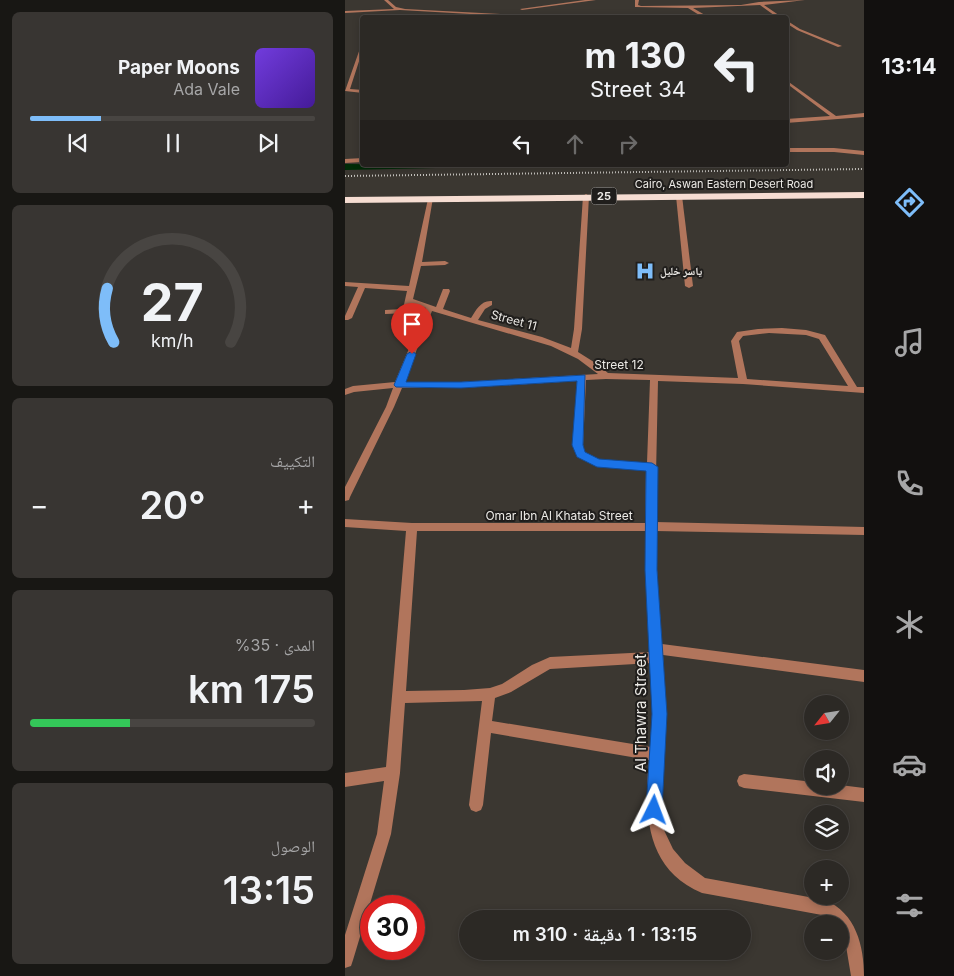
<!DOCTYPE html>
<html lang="ar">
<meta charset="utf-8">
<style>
body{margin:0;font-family:Inter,"Noto Naskh Arabic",sans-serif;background:#383532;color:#f1f3f6;direction:rtl;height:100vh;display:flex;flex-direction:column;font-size:19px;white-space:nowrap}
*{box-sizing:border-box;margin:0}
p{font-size:16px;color:#a6a6a7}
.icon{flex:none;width:28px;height:28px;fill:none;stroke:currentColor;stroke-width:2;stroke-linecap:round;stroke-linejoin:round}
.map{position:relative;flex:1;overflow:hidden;direction:ltr}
.side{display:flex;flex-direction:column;gap:12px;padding:12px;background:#181714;width:345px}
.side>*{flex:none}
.guide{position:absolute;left:15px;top:15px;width:429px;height:152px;border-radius:5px;box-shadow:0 2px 8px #0003,0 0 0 1px #484542;direction:rtl;background:#2c2925;color:#f1f3f6;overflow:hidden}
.needle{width:32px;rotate:240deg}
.tools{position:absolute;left:459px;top:695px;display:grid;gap:10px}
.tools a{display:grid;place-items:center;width:45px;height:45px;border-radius:50%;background:#2c2925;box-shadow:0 2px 8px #0003,0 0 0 1px #484542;font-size:25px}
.speed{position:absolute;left:15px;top:895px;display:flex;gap:10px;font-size:25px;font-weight:700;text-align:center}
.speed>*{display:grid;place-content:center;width:65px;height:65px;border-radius:50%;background:#2c2925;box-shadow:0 2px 8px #0003,0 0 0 1px #484542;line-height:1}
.speed .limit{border:8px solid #d22;background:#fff;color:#111}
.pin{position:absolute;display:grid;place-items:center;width:42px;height:42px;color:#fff;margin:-51px -21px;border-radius:50% 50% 50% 0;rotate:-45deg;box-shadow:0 0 5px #0007}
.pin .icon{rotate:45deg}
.me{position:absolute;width:55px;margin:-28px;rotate:3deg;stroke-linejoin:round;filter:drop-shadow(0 0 4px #0008)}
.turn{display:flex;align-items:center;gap:18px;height:105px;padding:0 20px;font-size:22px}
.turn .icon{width:65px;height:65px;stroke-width:2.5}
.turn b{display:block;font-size:35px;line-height:42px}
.lanes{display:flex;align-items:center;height:48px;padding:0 20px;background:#0003;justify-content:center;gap:25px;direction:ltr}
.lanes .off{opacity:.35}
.big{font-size:38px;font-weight:600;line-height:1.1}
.side .tile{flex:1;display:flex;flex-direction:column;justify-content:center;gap:8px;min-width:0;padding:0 18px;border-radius:8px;background:#383532}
.side .dial{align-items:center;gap:0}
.dial svg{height:130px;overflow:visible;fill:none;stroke:#484542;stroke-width:7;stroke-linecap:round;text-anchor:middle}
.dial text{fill:#f1f3f6;stroke:none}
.song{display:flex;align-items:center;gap:15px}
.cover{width:60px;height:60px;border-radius:8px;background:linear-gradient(135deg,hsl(260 70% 55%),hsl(260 70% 35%))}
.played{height:5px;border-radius:2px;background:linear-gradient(90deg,#7ebdf9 25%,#484542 25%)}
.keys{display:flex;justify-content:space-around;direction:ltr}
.heat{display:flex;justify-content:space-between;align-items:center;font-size:28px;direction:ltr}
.charge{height:8px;border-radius:4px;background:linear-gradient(90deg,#34c759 35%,#484542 0)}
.trip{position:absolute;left:114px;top:910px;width:292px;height:50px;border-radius:25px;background:#2c2925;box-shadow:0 2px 8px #0003,0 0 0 1px #484542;font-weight:600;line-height:50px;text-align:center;direction:rtl}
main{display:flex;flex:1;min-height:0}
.tabs{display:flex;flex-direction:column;width:90px;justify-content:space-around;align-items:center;background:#12100f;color:#a6a6a7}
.tabs .icon{width:35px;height:35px}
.tabs .active{color:#7ebdf9}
.tabs b{font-size:22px;color:#f1f3f6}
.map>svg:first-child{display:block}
</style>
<main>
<nav class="tabs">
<b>13:14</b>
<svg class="icon active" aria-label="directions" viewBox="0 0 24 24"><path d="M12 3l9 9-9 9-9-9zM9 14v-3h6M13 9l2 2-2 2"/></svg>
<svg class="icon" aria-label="music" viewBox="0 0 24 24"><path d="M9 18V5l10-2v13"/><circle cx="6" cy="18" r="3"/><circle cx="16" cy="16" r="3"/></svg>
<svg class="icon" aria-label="phone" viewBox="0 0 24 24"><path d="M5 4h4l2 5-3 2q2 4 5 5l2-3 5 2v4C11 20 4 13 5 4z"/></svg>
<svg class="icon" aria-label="climate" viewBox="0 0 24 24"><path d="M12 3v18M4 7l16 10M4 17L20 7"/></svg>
<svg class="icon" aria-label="car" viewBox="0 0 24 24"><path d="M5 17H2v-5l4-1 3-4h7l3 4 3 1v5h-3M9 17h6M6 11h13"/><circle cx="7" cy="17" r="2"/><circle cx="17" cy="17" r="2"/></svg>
<svg class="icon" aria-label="filters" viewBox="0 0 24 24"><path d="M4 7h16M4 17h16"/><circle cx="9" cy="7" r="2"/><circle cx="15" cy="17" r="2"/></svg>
</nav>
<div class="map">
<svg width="519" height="976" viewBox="0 0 519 976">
<rect width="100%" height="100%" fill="#3b3731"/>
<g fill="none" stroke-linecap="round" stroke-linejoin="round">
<path fill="#012b07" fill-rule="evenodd" d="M 0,164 L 96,165 L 91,168 L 0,170 Z"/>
<g fill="#b1755c" fill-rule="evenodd">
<path d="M 39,0 L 43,0 L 51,7 L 60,9 L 232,18 L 194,18 L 55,10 L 0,13 L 0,11 L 49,9 Z"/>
<path d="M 240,0 L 251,0 L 177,10 L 175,9 Z"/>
<path d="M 290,0 L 294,0 L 293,5 L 296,6 L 396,5 L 414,2 L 460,0 L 419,5 L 438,18 L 433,18 L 415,5 L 348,8 L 365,18 L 359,18 L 343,8 L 290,7 Z"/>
<path d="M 441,20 L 455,29 L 497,46 L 493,47 L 452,30 L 441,23 Z"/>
<path d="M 18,40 L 18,49 L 5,89 L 18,90 L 18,93 L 0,91 Z"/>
<path d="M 441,80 L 491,116 L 519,113 L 519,117 L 441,123 L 441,119 L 485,116 L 441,83 Z"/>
<path d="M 441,148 L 489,148 L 519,151 L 519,155 L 489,152 L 441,152 Z"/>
<path d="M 18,158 L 18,162 L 0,163 L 0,159 Z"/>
<path d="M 241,194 L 244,196 L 237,329 L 233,352 L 252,364 L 263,373 L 393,378 L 386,341 L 392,332 L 413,329 L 437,328 L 461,330 L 480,335 L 512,387 L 519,387 L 519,393 L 398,384 L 313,381 L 310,522 L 519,527 L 519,535 L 310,531 L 313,589 L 317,644 L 519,670 L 519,682 L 318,655 L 321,715 L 316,801 L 318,828 L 328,849 L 340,863 L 360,878 L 480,900 C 511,913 519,946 519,976 L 506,976 L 501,946 L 495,933 L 495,924 L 488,924 L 477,915 L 357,893 C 300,869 299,813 304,760 L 146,733 L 138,805 L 136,810 L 131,812 L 126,810 L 124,805 L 137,701 L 60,703 L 55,773 L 46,834 L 8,960 L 6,966 L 0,968 L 0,935 L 32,834 L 39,781 L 0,787 L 0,773 L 41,767 L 61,531 L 0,527 L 0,519 L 67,523 L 300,523 L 301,470 L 252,466 L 233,457 L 228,445 L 232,381 L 116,388 L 57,388 L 49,407 L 5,497 L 4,500 L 0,501 L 0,487 L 41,407 L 48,388 L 9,392 L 0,395 L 0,389 L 8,386 L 50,382 L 81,308 L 67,304 L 64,313 L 40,314 L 40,310 L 58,309 L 62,291 L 20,288 L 7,318 L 3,320 L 0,320 L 0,316 L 13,287 L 0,286 L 0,282 L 64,286 L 83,199 L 88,198 L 77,262 L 100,261 L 104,263 L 100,265 L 76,266 L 68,299 L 91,307 L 98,289 L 104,289 L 105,291 L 98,309 L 126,318 C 131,310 136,300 147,301 L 147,305 L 140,309 L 133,320 L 197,337 L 226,348 L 229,329 L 238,196 ZM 87,311 L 206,346 L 233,359 L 253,374 L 116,382 L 59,382 ZM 424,333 L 461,335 L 474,339 L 503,386 L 402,379 L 394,341 L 398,336 ZM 261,379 L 305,380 L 302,463 L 254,460 L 240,453 L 238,445 L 241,380 ZM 72,531 L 300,531 L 301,589 L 306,652 L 205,657 L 187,665 L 157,684 L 145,688 L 119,690 L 61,691 ZM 307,663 L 309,715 L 306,747 L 147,721 L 150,698 L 166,692 L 205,669 Z"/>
<path d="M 334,194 L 337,196 L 348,286 L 344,288 L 340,286 L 331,196 Z"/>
<path d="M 399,774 L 468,782 L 468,786 L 495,785 L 519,788 L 519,802 L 399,788 L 394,786 L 392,781 L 394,776 Z"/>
</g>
<path fill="#f6ddd2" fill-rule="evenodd" d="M 519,192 L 519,198 L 0,203 L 0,197 Z"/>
<path stroke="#c4c2bd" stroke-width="2" stroke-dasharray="1 2" stroke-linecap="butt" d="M 0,176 L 519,169"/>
</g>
<path fill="#1a73e8" stroke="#114b97" d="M 67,351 L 71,354 L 61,382 L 116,382 L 240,375 L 238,445 L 240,452 L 254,459 L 307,463 L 313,467 L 312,570 L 322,714 L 317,810 L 315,816 L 309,818 L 303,816 L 301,810 L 307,714 L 300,570 L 301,471 L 252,467 L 232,457 L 227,445 L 232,381 L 116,388 L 51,387 L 49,385 L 62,354 Z"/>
<defs>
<g id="hospital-bare" transform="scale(1.5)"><path d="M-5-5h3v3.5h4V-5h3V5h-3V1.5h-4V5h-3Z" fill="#7ebdf9" stroke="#201e1c" stroke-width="2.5" paint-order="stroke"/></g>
</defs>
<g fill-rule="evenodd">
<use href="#hospital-bare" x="300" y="271"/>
</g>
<g text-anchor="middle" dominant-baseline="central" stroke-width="4" stroke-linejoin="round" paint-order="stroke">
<g font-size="11" fill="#eceae6" stroke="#201e1c">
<text x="379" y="184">Cairo, Aswan Eastern Desert Road</text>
</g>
<rect fill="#201e1c" stroke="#afada9" stroke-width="1" x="246.5" y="187.5" width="25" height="17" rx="4"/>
<g font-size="11" font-weight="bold" fill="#eceae6">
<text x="259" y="196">25</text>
</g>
<g font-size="11" font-weight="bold" fill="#eceae6" stroke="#201e1c" text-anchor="start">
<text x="315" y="271">ياسر خليل</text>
</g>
<g font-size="12" fill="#eceae6" stroke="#201e1c">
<text transform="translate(169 320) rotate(15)">Street 11</text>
<text x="274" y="364">Street 12</text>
<text x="214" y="515">Omar Ibn Al Khatab Street</text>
</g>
<g font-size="15" fill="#eceae6" stroke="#201e1c">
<text transform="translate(295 713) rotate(-90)">Al Thawra Street</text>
</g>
</g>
</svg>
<div class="tools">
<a><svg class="needle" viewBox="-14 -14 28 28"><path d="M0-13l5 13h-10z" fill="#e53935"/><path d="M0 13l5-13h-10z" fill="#a6a6a7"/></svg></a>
<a><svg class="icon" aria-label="sound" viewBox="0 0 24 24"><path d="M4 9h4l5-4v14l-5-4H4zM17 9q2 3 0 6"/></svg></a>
<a><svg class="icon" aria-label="layers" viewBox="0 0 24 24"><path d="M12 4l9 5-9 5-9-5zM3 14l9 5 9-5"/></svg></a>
<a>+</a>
<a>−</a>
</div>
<div class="speed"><div class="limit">30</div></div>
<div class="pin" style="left:67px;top:354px;background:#d93025"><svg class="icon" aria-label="arrive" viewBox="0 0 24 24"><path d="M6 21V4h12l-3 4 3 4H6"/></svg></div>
<svg class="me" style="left:309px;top:810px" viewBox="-20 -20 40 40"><path d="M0-17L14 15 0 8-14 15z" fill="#1a73e8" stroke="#fff" stroke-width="4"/></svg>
<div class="trip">13:15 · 1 دقيقة · 310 m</div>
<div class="guide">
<div class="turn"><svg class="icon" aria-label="left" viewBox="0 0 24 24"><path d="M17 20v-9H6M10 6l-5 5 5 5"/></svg><div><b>130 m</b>Street 34</div></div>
<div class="lanes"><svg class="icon" aria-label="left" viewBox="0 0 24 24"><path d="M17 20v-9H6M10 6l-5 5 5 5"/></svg><svg class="icon off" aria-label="ahead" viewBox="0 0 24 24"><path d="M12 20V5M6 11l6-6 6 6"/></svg><svg class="icon off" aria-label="right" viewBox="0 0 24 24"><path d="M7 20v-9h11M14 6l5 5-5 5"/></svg></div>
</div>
</div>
<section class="side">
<div class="tile">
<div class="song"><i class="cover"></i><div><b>Paper Moons</b><p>Ada Vale</p></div></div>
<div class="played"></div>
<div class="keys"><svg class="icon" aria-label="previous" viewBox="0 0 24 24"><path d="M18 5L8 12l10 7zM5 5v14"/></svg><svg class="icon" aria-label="pause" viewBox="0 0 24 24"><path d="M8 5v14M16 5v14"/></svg><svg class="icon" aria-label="next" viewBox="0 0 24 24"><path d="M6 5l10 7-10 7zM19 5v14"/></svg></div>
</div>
<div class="tile dial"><svg viewBox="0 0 100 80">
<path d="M14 69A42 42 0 1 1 86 69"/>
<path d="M14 69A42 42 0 0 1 10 36" stroke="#7ebdf9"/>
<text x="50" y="56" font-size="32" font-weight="700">27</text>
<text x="50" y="72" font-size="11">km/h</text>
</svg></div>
<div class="tile"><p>التكييف</p>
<div class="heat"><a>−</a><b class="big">20°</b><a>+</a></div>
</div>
<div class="tile"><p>المدى · 35%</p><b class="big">175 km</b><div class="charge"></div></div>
<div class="tile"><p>الوصول</p><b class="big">13:15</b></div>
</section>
</main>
